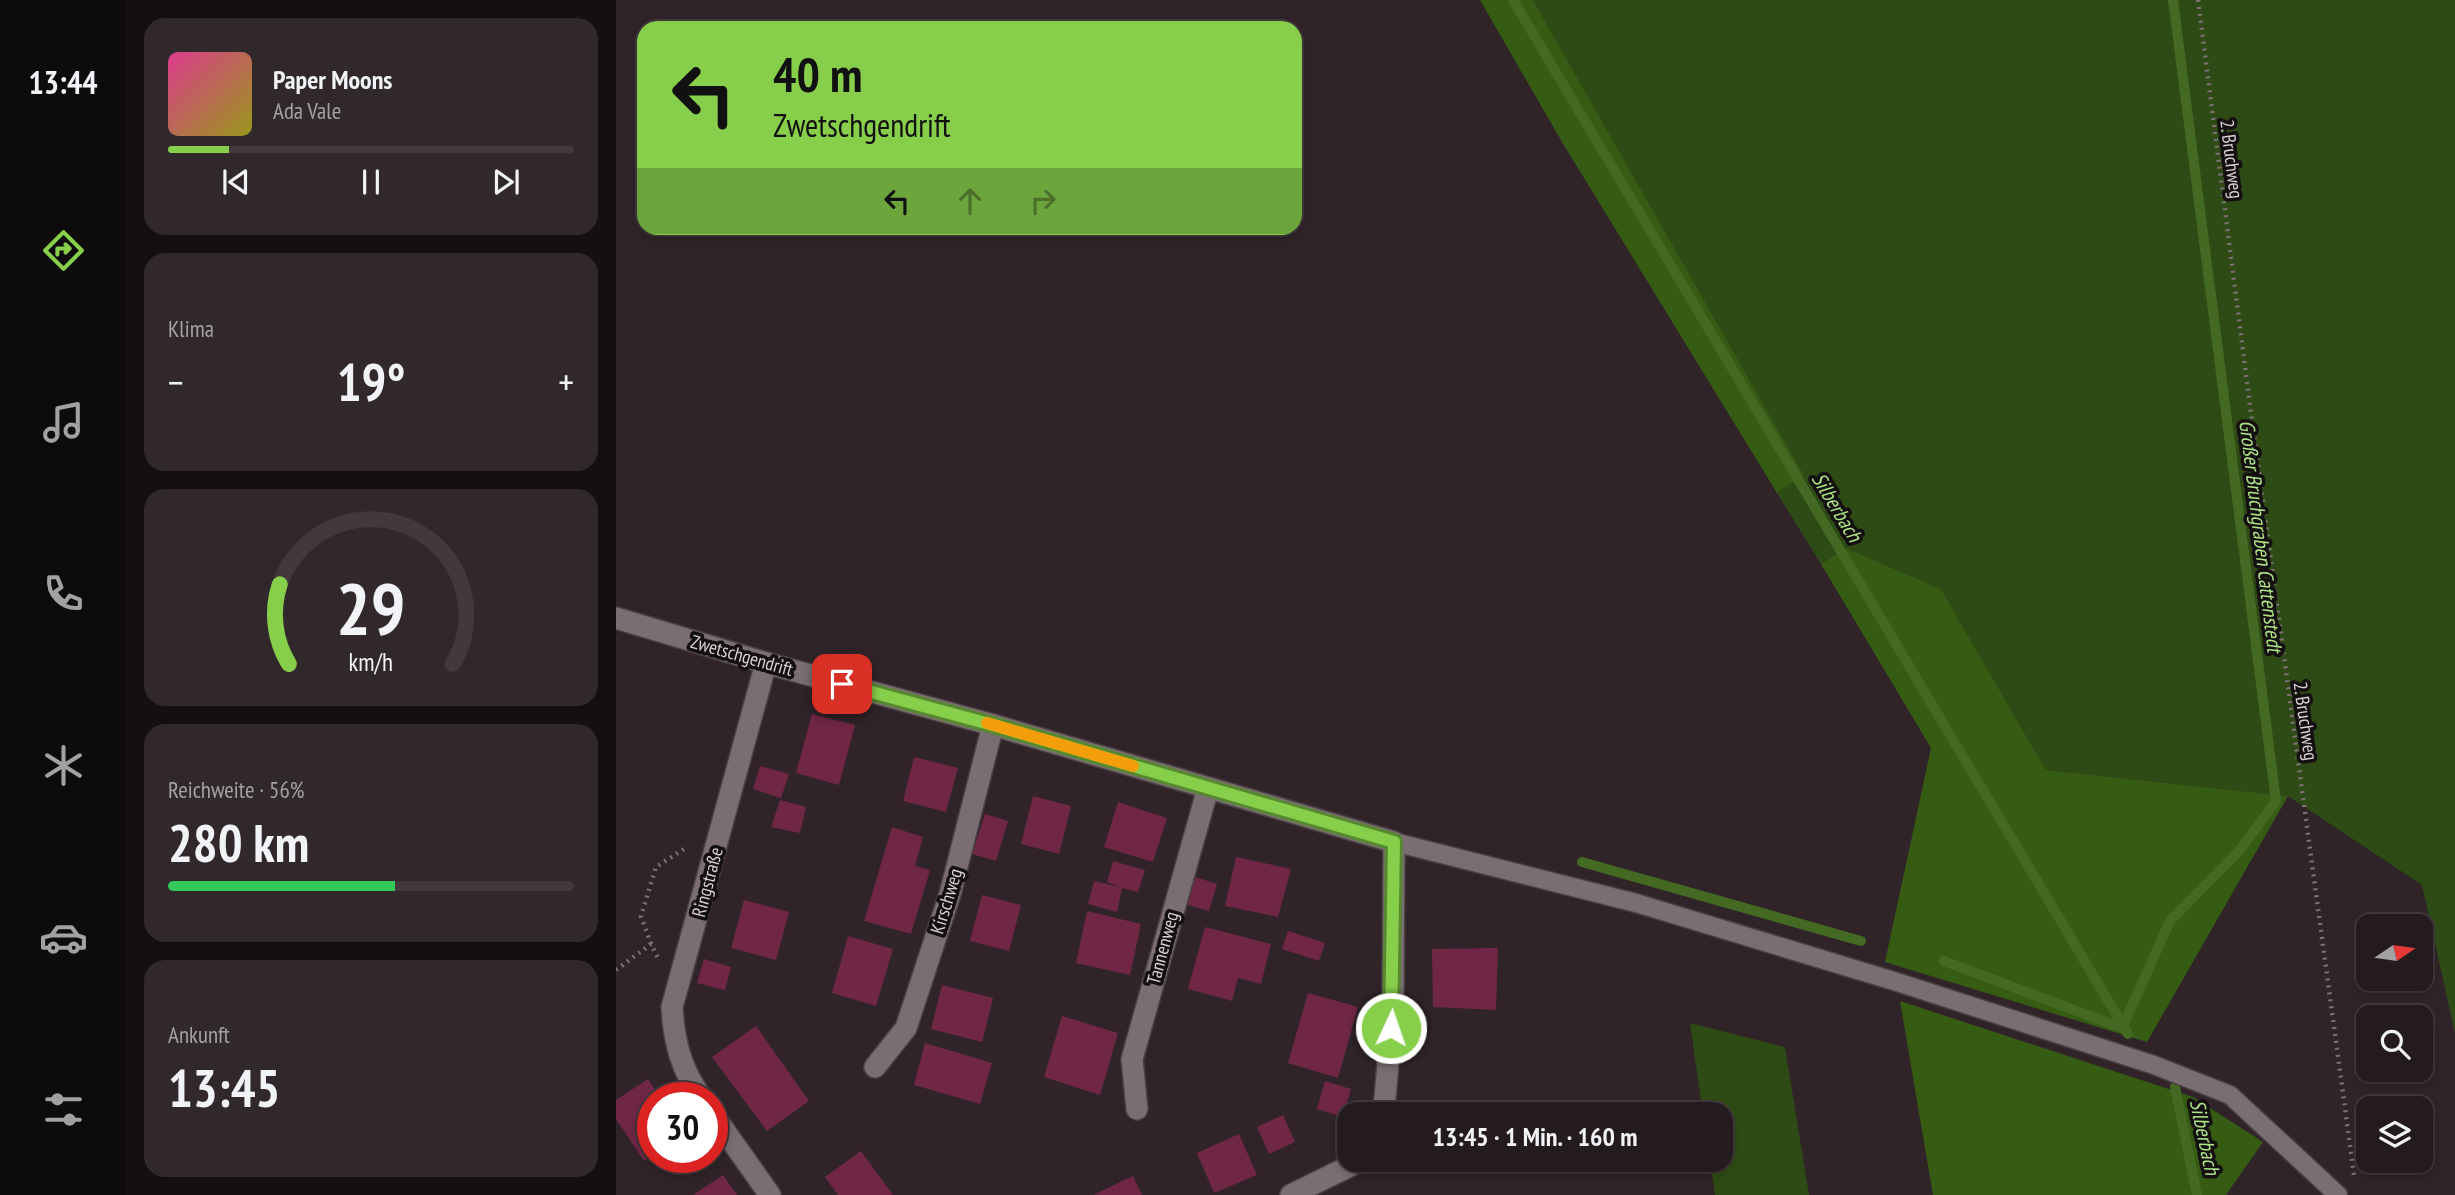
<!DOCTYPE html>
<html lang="de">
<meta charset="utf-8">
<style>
body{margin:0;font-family:"PT Sans Narrow",sans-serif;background:#30282b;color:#f1f3f6;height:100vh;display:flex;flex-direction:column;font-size:26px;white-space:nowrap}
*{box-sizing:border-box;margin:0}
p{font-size:23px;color:#a3a1a4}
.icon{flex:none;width:38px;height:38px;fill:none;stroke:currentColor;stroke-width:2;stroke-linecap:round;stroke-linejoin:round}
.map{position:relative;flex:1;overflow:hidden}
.side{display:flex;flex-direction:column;gap:18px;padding:18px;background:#140f10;width:490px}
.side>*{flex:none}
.guide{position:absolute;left:21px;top:21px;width:665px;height:214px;border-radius:21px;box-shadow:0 4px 10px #0003,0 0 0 2px #41393c;background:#87cf4b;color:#111;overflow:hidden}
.needle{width:46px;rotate:77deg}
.fabs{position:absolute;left:1740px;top:914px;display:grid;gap:14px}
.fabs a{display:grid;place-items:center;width:77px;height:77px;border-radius:14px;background:#241b1e;box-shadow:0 4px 10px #0003,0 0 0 2px #41393c;font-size:35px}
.speed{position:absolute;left:21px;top:1082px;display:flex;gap:14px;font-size:35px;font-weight:700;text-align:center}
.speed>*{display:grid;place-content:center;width:91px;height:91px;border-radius:50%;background:#241b1e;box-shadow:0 4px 10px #0003,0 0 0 2px #41393c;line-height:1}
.speed .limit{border:10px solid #d22;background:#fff;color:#111}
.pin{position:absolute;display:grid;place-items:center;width:60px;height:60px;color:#fff;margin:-30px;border-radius:14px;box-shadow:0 4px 10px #0006}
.me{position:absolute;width:77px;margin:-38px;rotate:3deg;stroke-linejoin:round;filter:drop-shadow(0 0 5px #0008)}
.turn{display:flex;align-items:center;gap:24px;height:147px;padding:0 21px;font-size:32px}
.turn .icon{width:91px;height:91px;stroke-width:2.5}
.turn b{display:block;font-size:49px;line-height:60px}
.lanes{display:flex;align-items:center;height:66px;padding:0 21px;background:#0003;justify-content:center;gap:35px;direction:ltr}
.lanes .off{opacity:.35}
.big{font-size:52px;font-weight:800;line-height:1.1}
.side .widget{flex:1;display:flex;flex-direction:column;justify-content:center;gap:10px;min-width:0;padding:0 24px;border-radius:21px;background:#30282b}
.side .dial{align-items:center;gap:0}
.dial svg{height:182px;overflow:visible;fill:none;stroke:#41393c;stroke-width:7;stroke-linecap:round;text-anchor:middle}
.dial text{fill:#f1f3f6;stroke:none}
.song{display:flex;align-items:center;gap:21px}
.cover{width:84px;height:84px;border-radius:10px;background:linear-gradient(135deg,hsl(330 70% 55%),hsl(60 70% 35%))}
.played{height:7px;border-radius:4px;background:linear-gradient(90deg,#87cf4b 15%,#41393c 15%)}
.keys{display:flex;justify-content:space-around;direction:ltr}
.heat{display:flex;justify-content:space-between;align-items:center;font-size:38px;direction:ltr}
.charge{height:10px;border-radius:5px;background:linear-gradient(90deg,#34c759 56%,#41393c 0)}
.trip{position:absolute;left:721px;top:1102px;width:396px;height:70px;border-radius:21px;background:#241b1e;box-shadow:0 4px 10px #0003,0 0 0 2px #41393c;font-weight:800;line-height:70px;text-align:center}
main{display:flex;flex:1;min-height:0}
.tabs{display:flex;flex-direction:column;width:126px;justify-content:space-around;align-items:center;background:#0e0b0c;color:#a3a1a4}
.tabs .icon{width:49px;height:49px}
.tabs .selected{color:#87cf4b}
.tabs b{font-size:32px;color:#f1f3f6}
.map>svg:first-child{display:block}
</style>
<main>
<nav class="tabs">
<b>13:44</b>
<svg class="icon selected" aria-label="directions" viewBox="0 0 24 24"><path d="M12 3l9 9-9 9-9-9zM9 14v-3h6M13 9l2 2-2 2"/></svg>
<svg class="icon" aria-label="music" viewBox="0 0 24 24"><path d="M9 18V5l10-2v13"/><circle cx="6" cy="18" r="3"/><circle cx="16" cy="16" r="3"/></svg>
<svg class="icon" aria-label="phone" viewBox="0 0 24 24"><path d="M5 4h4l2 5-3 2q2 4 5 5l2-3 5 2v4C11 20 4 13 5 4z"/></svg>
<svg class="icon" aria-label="climate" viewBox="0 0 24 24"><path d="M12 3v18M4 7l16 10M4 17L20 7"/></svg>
<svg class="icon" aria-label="car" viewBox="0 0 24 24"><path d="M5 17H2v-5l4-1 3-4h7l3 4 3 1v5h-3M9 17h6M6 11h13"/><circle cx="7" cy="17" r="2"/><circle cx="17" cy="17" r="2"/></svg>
<svg class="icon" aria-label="filters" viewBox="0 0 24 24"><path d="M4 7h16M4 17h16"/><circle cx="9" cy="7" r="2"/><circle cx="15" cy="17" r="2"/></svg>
</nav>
<section class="side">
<div class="widget">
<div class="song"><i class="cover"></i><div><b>Paper Moons</b><p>Ada Vale</p></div></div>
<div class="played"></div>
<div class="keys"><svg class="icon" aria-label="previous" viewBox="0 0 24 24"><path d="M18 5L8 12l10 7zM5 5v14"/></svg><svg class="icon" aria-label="pause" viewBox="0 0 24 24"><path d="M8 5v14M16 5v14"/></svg><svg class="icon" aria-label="next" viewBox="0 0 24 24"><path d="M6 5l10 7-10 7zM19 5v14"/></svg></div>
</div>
<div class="widget"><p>Klima</p>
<div class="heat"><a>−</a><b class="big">19°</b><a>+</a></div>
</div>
<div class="widget dial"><svg viewBox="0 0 100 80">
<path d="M14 69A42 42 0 1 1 86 69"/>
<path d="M14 69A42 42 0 0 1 10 34" stroke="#87cf4b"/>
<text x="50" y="56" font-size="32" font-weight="700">29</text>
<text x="50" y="72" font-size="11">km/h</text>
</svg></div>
<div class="widget"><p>Reichweite · 56%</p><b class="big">280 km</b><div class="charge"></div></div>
<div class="widget"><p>Ankunft</p><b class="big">13:45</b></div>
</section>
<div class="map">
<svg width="1839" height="1195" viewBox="0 0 1839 1195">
<rect width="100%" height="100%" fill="#302428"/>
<g fill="#2e4b15">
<path d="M 917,0 L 1839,0 L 1839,1033 L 1806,885 L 1672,796 L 1430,770 L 1325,589 L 1230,548 L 1205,564 L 1161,493 L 1188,475 Z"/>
<path d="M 1074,1023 L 1169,1047 L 1193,1195 L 1099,1195 L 1094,1160 L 1104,1160 L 1104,1115 L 1087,1115 Z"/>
</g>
<g fill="#365c14">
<path d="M 864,0 L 917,0 L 1188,475 L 1161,493 L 946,142 Z"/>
<path d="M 1230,548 L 1325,589 L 1430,770 L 1672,796 L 1531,1042 L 1269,962 L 1315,748 L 1205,564 Z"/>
<path d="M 1284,1001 L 1577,1097 L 1647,1142 L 1610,1195 L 1317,1195 Z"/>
</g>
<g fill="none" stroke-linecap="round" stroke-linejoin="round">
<g stroke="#436923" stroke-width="10">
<path d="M 897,0 L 1512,1034"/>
<path d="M 966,862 L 1245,941"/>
<path d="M 1328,961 L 1506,1028 L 1554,921 L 1624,850 L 1660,801 L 1557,0"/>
<path d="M 1559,1087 L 1581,1195"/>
</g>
</g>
<g fill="#702746">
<path d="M 196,714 L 239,725 L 223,785 L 180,773 Z"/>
<path d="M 298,757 L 342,768 L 330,812 L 287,801 Z"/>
<path d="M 144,766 L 173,774 L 165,798 L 137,789 Z"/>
<path d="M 417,796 L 455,806 L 443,854 L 405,844 Z"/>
<path d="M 164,800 L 190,807 L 184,833 L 155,827 Z"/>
<path d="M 502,802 L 551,818 L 537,862 L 488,847 Z"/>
<path d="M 369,814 L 392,821 L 380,861 L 356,854 Z"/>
<path d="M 276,827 L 307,837 L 299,866 L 314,870 L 295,934 L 248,921 Z"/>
<path d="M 620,857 L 675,869 L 662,917 L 609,906 Z"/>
<path d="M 497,861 L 529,870 L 522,892 L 506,888 L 501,912 L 472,904 L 478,881 L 504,887 L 491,882 Z"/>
<path d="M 573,875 L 601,884 L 593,911 L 565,903 Z"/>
<path d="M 366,895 L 405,905 L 393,951 L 354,941 Z"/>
<path d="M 128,900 L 173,912 L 160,960 L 115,948 Z"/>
<path d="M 471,911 L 525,924 L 514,975 L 460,963 Z"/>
<path d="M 589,927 L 655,944 L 645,984 L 622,978 L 616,1001 L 572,989 Z"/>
<path d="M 672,931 L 709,943 L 703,961 L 666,949 Z"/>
<path d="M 232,936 L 277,949 L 260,1006 L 216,993 Z"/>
<path d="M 882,948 L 880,1010 L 817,1007 L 816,949 Z"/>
<path d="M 88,959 L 115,967 L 109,990 L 81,983 Z"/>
<path d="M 326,985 L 377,998 L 366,1042 L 315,1029 Z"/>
<path d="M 692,993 L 742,1007 L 722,1078 L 672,1063 Z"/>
<path d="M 446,1016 L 502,1033 L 484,1095 L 428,1077 Z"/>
<path d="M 140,1026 L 193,1101 L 151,1131 L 96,1057 Z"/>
<path d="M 309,1043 L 376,1063 L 364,1104 L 298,1085 Z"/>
<path d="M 32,1079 L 44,1097 L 37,1097 L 37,1155 L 28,1161 L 0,1119 L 0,1100 Z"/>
<path d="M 709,1081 L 735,1089 L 727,1117 L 701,1109 Z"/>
<path d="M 667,1115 L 679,1142 L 653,1154 L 641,1127 Z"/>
<path d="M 623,1134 L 641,1175 L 598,1193 L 581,1153 Z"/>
<path d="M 245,1151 L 277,1195 L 222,1195 L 209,1177 Z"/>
<path d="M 107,1175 L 121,1195 L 77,1195 Z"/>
<path d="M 517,1176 L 526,1195 L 477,1195 Z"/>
</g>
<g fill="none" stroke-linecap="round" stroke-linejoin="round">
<g stroke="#494043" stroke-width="21">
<path id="lane" d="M 778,842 L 1020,903 L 1281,982 L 1538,1065 L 1614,1095 L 1722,1195"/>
</g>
<g stroke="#494043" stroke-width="24">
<g id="street">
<path d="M 0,618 L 150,663 L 377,725 L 778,842 L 777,1004 L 769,1098 L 765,1115"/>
<path d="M 259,1067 L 290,1028 L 334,894 L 377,725"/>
<path d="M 85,1097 C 65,1069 58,1042 56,1007 L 150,663"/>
<path d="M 521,1109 L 516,1059 L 592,788"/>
<path d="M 96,1113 L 154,1195"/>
<path d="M 675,1195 L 746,1160"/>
</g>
</g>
<g stroke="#7b7174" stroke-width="4.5" stroke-dasharray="2 5" stroke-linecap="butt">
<path d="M 1582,0 L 1634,405 L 1738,1175"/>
<path d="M 35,944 L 25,916 L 40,867 L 71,847"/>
<path d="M 0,970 L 35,944 L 42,958"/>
</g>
<use href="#lane" stroke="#7b6e72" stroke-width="18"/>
<use href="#street" stroke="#7b6e72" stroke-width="21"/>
</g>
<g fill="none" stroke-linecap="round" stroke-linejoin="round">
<g stroke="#588731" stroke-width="18">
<path id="route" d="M 226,684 L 377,725 L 778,842 L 775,1028"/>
</g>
<use href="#route" stroke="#87cf4b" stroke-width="12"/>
<path stroke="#f59e0b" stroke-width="12" d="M 371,723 L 517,766"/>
</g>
<g text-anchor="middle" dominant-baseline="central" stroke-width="7" stroke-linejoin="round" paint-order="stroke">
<g font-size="19" fill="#d9d1d3" stroke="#140f11">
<text transform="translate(1616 159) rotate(83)">2. Bruchweg</text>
<text transform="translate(126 655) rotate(16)">Zwetschgendrift</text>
<text transform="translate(1690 721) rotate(82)">2. Bruchweg</text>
<text transform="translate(91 882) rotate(-75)">Ringstraße</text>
<text transform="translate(330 901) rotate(-73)">Kirschweg</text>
<text transform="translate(546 948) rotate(-75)">Tannenweg</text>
</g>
<g font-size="21" font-style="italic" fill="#ade585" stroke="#140f11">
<text transform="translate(1221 507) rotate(59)">Silberbach</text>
<text transform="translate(1645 536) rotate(83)">Großer Bruchgraben Cattenstedt</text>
<text transform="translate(1589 1137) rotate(78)">Silberbach</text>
</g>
</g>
</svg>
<div class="fabs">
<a><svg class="needle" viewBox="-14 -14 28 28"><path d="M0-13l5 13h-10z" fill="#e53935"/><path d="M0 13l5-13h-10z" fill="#a3a1a4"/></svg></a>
<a><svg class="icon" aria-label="search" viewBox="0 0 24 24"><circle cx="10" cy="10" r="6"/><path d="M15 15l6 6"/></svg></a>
<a><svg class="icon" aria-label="layers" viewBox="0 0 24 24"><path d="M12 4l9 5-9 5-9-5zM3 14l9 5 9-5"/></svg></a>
</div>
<div class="speed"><div class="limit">30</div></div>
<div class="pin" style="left:226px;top:684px;background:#d93025"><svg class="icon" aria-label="arrive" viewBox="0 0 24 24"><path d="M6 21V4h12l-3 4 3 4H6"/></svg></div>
<svg class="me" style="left:775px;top:1028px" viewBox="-20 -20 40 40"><circle r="17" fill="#87cf4b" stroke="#fff" stroke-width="3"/><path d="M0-11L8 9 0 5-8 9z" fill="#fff"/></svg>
<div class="trip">13:45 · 1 Min. · 160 m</div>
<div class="guide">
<div class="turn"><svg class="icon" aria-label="left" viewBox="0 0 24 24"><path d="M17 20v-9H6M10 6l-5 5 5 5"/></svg><div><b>40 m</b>Zwetschgendrift</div></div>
<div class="lanes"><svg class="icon" aria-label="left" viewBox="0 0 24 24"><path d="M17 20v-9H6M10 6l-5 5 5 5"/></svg><svg class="icon off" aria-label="ahead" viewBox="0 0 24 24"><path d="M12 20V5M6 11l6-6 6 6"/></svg><svg class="icon off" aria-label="right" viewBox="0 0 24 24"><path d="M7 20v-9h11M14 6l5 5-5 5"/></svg></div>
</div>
</div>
</main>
